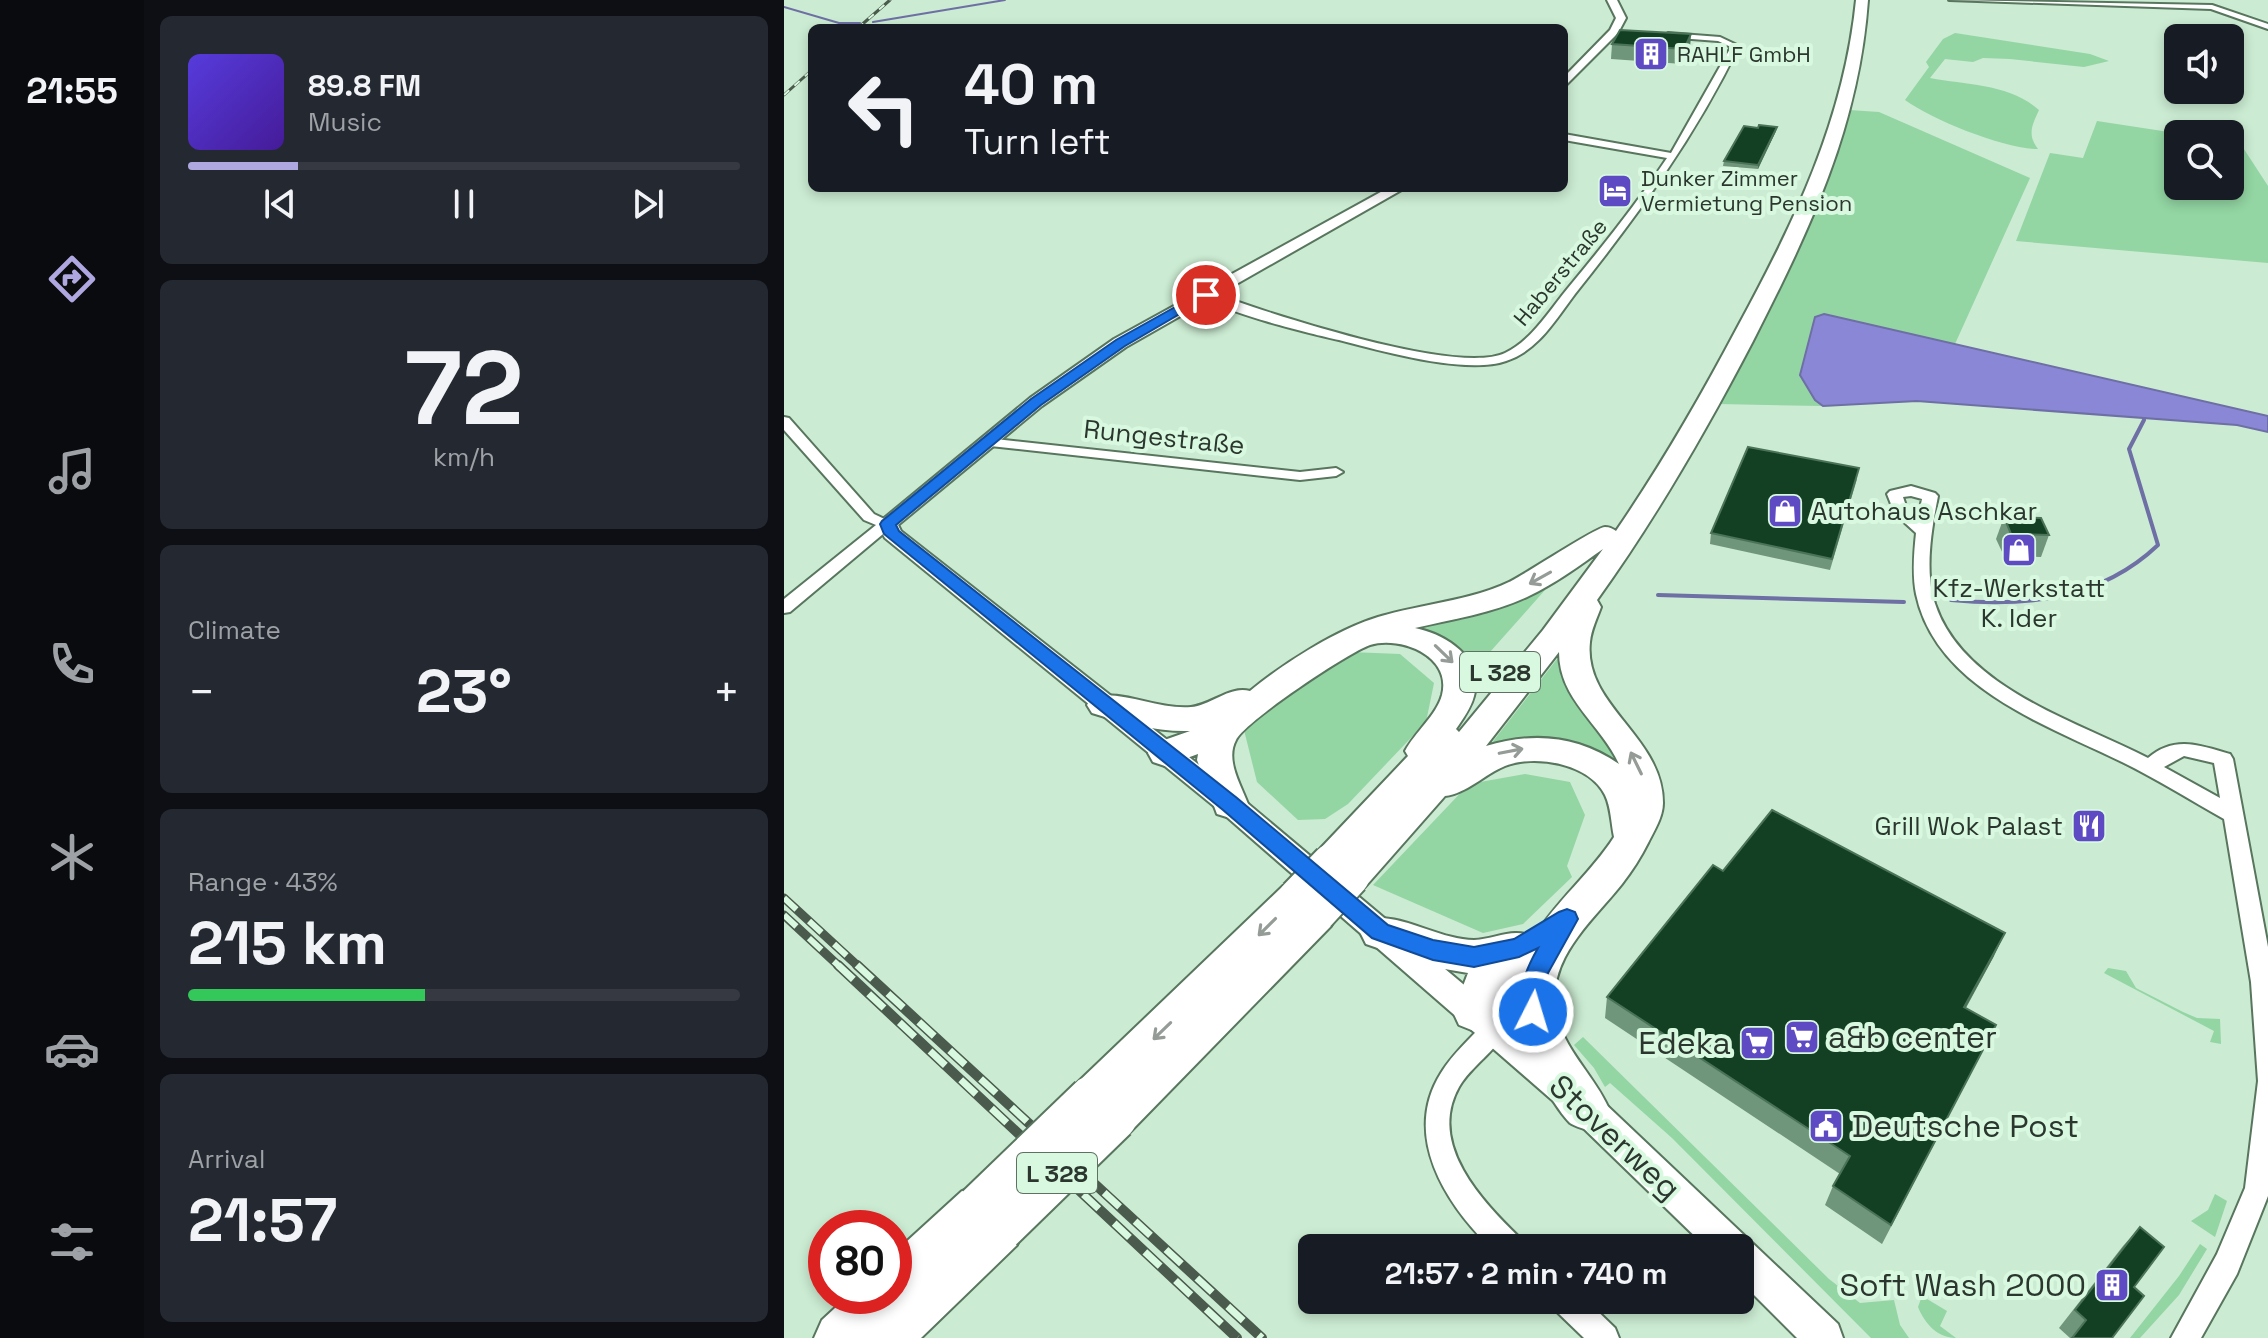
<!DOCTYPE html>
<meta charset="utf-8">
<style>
body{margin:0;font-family:"Space Grotesk",sans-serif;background:#242831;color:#f1f3f6;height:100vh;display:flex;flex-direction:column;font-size:30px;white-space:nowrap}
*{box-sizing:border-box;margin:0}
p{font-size:26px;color:#9ea1a6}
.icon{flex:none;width:44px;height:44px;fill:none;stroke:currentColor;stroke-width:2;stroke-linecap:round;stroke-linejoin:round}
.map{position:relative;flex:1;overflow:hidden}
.drawer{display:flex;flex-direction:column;gap:16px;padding:16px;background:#0d0f14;width:640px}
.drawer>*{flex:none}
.hud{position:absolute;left:24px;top:24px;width:760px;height:168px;border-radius:12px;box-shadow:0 4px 12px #0003;background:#171b24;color:#f1f3f6;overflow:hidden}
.controls{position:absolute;left:1380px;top:24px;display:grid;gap:16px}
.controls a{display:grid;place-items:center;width:80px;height:80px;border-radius:12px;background:#171b24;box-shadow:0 4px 12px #0003;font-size:40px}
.speed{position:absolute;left:24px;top:1210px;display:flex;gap:16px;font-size:40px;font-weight:700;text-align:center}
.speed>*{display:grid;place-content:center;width:104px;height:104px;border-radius:50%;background:#171b24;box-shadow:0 4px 12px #0003;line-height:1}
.speed .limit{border:12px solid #d22;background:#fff;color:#111}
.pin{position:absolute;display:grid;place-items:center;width:68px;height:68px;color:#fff;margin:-34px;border:4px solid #fff;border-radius:50%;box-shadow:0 2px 8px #0007}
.me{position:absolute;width:88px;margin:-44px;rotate:5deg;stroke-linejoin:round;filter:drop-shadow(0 0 6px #0008)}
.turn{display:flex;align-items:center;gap:28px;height:168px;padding:0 24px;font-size:36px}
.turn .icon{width:104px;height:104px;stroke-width:2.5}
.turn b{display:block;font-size:56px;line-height:68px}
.big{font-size:60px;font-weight:700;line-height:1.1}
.drawer .card{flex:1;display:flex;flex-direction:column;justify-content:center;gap:12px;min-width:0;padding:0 28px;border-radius:12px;background:#242831}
.drawer .dial{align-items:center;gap:0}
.dial b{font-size:104px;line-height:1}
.song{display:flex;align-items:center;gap:24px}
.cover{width:96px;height:96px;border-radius:12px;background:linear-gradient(135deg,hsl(250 70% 55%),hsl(260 70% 35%))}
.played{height:8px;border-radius:4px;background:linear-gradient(90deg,#afa7e0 20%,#363941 20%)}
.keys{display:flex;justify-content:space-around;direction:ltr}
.heat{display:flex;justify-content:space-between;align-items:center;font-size:44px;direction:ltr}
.charge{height:12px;border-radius:6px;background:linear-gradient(90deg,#34c759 43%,#363941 0)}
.trip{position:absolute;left:514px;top:1234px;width:456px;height:80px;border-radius:12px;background:#171b24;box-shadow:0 4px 12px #0003;font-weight:700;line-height:80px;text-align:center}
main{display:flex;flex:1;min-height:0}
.menu{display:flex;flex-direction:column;width:144px;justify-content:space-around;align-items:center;background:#090b0e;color:#9ea1a6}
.menu .icon{width:56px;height:56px}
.menu .on{color:#afa7e0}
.menu b{font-size:36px;color:#f1f3f6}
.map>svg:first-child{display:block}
</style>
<main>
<nav class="menu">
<b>21:55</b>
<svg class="icon on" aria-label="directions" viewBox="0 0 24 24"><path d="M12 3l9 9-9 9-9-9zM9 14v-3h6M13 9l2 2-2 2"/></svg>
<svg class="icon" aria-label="music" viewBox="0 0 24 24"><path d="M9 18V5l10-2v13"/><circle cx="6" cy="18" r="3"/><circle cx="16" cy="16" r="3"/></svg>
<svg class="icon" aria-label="phone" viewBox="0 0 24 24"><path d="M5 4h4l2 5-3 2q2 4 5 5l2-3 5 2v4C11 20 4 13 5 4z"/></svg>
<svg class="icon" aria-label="climate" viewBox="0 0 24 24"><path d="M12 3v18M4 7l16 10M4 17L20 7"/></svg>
<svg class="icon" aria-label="car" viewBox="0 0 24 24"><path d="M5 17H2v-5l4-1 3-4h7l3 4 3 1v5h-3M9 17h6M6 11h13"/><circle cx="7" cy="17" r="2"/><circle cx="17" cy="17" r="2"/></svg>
<svg class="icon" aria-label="filters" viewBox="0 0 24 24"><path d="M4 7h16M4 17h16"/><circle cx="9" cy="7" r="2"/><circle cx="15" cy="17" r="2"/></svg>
</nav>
<section class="drawer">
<div class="card">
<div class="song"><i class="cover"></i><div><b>89.8 FM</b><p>Music</p></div></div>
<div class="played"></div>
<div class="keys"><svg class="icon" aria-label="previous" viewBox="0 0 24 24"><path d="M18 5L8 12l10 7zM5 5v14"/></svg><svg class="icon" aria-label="pause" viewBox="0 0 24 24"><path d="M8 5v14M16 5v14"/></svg><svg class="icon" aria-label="next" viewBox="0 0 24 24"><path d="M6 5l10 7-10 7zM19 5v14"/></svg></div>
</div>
<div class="card dial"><b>72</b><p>km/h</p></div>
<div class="card"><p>Climate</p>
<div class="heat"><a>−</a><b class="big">23°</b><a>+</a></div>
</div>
<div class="card"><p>Range · 43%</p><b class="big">215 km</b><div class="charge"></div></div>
<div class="card"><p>Arrival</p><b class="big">21:57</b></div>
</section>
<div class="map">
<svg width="1484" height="1338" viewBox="0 0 1484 1338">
<rect width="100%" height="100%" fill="#cbebd2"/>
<g fill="#93d5a3">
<path d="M 1171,33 L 1306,54 L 1325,61 L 1300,67 L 1226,59 L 1199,58 L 1189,62 L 1161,59 L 1146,78 C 1183,85 1226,84 1255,110 C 1248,125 1243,135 1254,149 C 1220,149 1149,120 1121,100 L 1145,67 L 1142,62 L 1159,39 Z"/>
<path d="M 1065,110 L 1095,112 L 1246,178 L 1171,344 L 1040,314 L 1031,400 L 1039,406 L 935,404 C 982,307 1034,213 1065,110 Z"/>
<path d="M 1313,121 L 1398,134 L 1394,134 L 1394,186 L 1446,186 L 1446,141 L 1456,143 L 1484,186 L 1484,263 L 1232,241 L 1266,153 L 1299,158 Z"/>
<path d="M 759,585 L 761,590 L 698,661 L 698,669 L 688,681 L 618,630 Z"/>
<path d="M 566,652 L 616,654 L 650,683 L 642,722 L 564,804 L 541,819 L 514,820 L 473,782 L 458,722 Z"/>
<path d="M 777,654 L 804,708 L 855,796 L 813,757 L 703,749 Z"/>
<path d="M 741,774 L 786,782 L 801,815 L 783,866 L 788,877 L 739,924 L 699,933 L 589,885 L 685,784 Z"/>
<path d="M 1324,968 L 1342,971 L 1352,988 L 1399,1012 L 1413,1018 L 1436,1019 L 1437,1044 L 1426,1042 L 1430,1031 L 1320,973 Z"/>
<path d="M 799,1037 L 1045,1279 L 1076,1303 L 1110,1300 L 1116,1325 L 1125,1338 L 1087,1338 L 888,1138 L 826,1083 L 821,1087 L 810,1068 L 790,1045 Z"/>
<path d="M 1431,1194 L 1443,1201 L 1431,1237 L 1407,1221 L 1424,1210 Z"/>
<path d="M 1416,1244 L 1423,1249 L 1395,1295 L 1356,1338 L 1346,1338 L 1395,1276 Z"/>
<path d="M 1138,1296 L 1163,1311 L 1156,1326 L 1172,1338 C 1154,1338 1141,1324 1134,1307 Z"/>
</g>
<path fill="#8b87d7" stroke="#6e6fa4" stroke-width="2" d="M 1040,314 L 1484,416 L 1484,432 L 1453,425 L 1133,401 L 1039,406 L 1031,400 L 1016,375 L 1031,317 Z"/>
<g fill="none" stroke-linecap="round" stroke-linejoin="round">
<g stroke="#6e6fa4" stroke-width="2">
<path d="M 0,7 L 55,23 L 76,23"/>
<path d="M 89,22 L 221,0"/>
</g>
<g stroke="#6e6fa4" stroke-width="4">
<path d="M 874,595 L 1120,602"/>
<path d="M 1167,600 C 1242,607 1316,600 1374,545 L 1345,449 L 1360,420"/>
</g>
<g stroke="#58755e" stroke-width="4">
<g id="minor">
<path d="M 1165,0 L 1428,5 L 1484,24 L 1484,29 L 1427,9 Z"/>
<path d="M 884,33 L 936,37 L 955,46 C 911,137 854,215 791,294 C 772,319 754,351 722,361 C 682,375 597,351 555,340 C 524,333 438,312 416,295 L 426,292 C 481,312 672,376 721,353 C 748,340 765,311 784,288 C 819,246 853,203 883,158 L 780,140 L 780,134 L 887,153 L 947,47 L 934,41 L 881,37 Z"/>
<path d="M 0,417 L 5,418 L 90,514 L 111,524 L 6,612 L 0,613 L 0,599 L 92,525 L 80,520 L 0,430 Z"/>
<path d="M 202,438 L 516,472 L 552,468 L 559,472 L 552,476 L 516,480 L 197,445 L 197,439 Z"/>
<path d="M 1127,486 L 1151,493 L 1154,496 C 1148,527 1142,562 1148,593 C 1169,685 1290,720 1364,758 C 1390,735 1416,745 1446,754 L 1449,759 L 1484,947 L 1484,1196 L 1453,1274 L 1417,1338 L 1387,1338 L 1433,1254 L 1461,1188 L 1474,1081 L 1467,982 L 1440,819 C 1406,800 1373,779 1338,762 C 1261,724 1152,688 1132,594 C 1128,574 1130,552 1132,533 L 1111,514 L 1103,494 L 1106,491 ZM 1127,496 L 1138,499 L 1134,518 L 1123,509 L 1119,497 ZM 1400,756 L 1430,763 L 1436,798 L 1380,767 Z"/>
<path d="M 710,1018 L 718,1021 L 722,1029 C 712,1052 687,1066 675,1087 C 643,1144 698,1201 736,1238 L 740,1248 L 707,1248 C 661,1203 618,1135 657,1073 C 669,1053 687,1038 702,1021 Z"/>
<path d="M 767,1300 L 802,1300 L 831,1328 L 835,1338 L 800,1338 L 771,1310 Z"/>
</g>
</g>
<g stroke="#58755e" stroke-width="4">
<g id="tertiary">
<path d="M 823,0 L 833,0 L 842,18 L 834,33 L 780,87 L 780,77 L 826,30 L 832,18 Z"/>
<path d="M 604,188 L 621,188 L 342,347 L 258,406 L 114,525 L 117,531 L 456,797 L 815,1098 L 1054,1324 L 1059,1338 L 1013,1338 L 956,1281 L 956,1248 L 923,1248 L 791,1120 L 436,811 L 101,538 L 93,524 L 246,398 L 330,339 Z"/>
</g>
</g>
<g stroke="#58755e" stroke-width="4">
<g id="trunk">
<path d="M 1072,0 L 1084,0 C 1075,127 1026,229 969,341 C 922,431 872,518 813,600 L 817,607 C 813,618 807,630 806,642 C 799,706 879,736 879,803 C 879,817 870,831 864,843 C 857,857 848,871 838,884 C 807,923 757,963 774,1020 C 783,1053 812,1078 825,1109 L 819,1124 L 803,1130 C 798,1128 790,1126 786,1123 C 767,1104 732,1037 730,1011 L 690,1031 L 675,1025 L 669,1012 L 684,973 L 649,967 L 582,944 L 576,932 L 582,920 C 612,910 655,940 690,940 C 712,939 729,927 750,937 C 773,900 807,873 830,837 C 827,823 827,807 821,795 C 805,763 750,754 721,766 C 701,774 682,794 661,796 L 580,888 L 567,892 L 554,888 L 548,877 L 534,873 L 528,862 L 534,851 L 624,756 L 621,751 C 631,732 652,716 658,695 C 668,656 617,636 586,645 C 565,652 460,722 452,740 C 441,760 457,785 464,804 L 459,814 L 446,818 L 433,814 L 413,760 L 414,754 L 381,766 L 369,762 L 364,753 L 369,744 L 406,731 C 372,732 340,723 308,713 L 303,705 L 308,697 C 336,689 375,710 407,707 C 427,705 447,685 466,691 C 500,663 552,630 594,617 C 637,604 685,601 725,582 C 742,574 812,527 821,527 C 826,527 829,529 832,531 C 877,465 916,398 953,328 C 1010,223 1060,120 1072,0 ZM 819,549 L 759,630 L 675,732 L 672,729 C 679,719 687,708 690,696 C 701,658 661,634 631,628 C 669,619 710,613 745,596 C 772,583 795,566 819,549 ZM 775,652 C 775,700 817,724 835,764 C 794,735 748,732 702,746 Z"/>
<path d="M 513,881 L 527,886 L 532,898 L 547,902 L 553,914 L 547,926 L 346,1132 L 330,1139 L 314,1132 L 309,1120 L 292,1114 L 286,1099 L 292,1084 L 499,886 Z"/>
<path d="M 195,1184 L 212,1191 L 217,1204 L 233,1211 L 240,1228 L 233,1245 L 137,1338 L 30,1338 L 38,1320 L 64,1296 L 110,1296 L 110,1253 L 178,1191 Z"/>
</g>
</g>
<use href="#minor" fill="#fff" fill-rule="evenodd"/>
<use href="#tertiary" fill="#fff" fill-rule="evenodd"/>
<use href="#trunk" fill="#fff" fill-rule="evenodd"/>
<g stroke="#4a5a4d" stroke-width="3">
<g id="rail-far2">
<path d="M 74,28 L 106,0"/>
<path d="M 0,95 L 28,70"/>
</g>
</g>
<g stroke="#4a5a4d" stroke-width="9">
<g id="rail-far1">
<path d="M 0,898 L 75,967"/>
<path d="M 0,915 L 56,967"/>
</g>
</g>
<g stroke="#4a5a4d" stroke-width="10">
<g id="rail">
<path d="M 54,965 L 453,1338"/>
<path d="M 73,965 L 478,1338"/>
</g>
</g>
<use href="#rail-far2" stroke="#d8f9df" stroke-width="2" stroke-dasharray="7" stroke-linecap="butt"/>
<use href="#rail-far1" stroke="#d8f9df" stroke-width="6" stroke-dasharray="17" stroke-linecap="butt"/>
<use href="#rail" stroke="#d8f9df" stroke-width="7" stroke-dasharray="21" stroke-linecap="butt"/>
<g stroke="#58755e" stroke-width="40" stroke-linecap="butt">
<g id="trunk-bridge-far1">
<path d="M 513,897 L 547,862"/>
<path d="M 533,914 L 567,877"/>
</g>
</g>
<g stroke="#58755e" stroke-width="50" stroke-linecap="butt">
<g id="trunk-bridge">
<path d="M 195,1208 L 308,1099"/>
<path d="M 216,1228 L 330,1117"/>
</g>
</g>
<use href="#trunk-bridge-far1" stroke="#fff" stroke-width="36"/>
<use href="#trunk-bridge" stroke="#fff" stroke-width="46"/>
</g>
<g fill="#6f957a">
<path d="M 828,44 L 906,49 L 899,64 L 827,59 Z"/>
<path d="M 992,131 L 974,169 L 939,166 L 940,161 Z"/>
<path d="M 1073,479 L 1046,570 L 926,544 L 927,533 Z"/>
<path d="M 1220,517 L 1265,535 L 1257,557 L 1220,556 L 1212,539 Z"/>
<path d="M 939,871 L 1210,956 L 1182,1008 L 1212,1025 L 1098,1244 L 1041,1205 L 1049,1186 L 1056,1174 L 821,1018 L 823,997 Z"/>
<path d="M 1356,1227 L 1350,1287 L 1328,1338 L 1286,1338 L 1275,1328 L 1339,1246 Z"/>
</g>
<g fill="#4a7357">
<path d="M 907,34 L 906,49 L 899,64 L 900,49 Z"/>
<path d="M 993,127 L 992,131 L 974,169 L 974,165 Z"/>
<path d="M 1221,933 L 1210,956 L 1170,1029 L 1180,1007 Z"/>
</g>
<g fill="#133f22" stroke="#4a7357" stroke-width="2">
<path d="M 836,30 L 907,34 L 900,49 L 828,44 Z"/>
<path d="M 975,125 L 993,127 L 974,165 L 940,161 L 960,126 L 974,128 Z"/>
<path d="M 964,447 L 1075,468 L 1048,559 L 927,533 Z"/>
<path d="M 1220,517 L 1257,518 L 1265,535 L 1227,534 Z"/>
<path d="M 988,810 L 1221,933 L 1180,1007 L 1212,1025 L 1107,1225 L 1049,1186 L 1066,1156 L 823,997 L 929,865 L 939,871 Z"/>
<path d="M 1356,1227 L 1380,1247 L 1350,1287 L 1360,1296 L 1328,1338 L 1288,1338 L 1302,1320 L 1291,1310 Z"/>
</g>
<defs><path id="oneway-shaft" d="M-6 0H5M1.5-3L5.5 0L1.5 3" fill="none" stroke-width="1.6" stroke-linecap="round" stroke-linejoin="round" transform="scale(2)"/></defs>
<g stroke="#959b96">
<use href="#oneway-shaft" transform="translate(756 578) rotate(151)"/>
<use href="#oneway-shaft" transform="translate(660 654) rotate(44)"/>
<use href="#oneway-shaft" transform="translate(727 751) rotate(-11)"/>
<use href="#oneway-shaft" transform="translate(852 763) rotate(-116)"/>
<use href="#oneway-shaft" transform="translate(483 927) rotate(135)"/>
<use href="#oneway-shaft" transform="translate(378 1031) rotate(136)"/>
</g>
<path fill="#1a73e8" stroke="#114b97" stroke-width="2" d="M 418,292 L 428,295 L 341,346 L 257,405 L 112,525 L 115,531 L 453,798 L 604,925 L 649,940 L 690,947 L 730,939 L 775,912 L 783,909 L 791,912 L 794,919 L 764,973 L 757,1020 L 749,1023 L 740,1020 C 730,997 743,967 754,948 L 735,957 L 690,967 L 649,960 L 588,938 L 439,810 L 100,534 L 96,524 L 98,521 L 247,399 L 332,340 Z"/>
<defs>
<g id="building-square" transform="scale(1.8)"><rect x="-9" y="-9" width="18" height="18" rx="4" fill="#5e4bc4" stroke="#d8f9df"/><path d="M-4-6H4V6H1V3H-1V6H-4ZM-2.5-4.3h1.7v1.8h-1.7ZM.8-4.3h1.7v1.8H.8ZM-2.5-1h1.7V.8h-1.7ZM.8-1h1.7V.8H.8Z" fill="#fff"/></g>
<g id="hotel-square" transform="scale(1.8)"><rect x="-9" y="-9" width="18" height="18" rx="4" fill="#5e4bc4" stroke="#d8f9df"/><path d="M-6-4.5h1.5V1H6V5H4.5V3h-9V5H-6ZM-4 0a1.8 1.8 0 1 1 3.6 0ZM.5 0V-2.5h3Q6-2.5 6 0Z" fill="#fff"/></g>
<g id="shop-square" transform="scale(1.8)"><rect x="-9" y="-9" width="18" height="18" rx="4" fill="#5e4bc4" stroke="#d8f9df"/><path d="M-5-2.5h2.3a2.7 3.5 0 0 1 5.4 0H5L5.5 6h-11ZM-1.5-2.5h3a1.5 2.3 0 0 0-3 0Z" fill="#fff"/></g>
<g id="restaurant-square" transform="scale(1.8)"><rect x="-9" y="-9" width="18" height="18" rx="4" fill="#5e4bc4" stroke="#d8f9df"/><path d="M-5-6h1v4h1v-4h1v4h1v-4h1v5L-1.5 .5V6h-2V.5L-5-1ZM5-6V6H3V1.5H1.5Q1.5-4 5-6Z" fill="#fff"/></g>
<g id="supermarket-square" transform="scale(1.8)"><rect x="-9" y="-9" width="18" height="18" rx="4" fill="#5e4bc4" stroke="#d8f9df"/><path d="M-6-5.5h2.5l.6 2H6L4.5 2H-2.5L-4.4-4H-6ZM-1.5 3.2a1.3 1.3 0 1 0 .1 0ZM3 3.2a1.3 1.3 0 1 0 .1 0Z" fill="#fff"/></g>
<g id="civic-square" transform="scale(1.8)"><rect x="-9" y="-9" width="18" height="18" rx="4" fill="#5e4bc4" stroke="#d8f9df"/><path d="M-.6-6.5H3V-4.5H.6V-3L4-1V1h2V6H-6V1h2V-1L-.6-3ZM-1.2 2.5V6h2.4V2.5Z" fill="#fff"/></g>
</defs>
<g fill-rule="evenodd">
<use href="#building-square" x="867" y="54"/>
<use href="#hotel-square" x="831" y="191"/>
<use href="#shop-square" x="1001" y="511"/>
<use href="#shop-square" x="1235" y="550"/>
<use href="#restaurant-square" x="1305" y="826"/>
<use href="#supermarket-square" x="1018" y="1037"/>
<use href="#supermarket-square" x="973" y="1043"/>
<use href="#civic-square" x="1042" y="1126"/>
<use href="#building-square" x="1328" y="1285"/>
</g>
<g text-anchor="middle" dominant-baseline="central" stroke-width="8" stroke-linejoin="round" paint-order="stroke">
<g font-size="22" fill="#2b372e" stroke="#d8f9df" text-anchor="start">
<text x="893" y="54">RAHLF GmbH</text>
<text x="857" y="178">Dunker Zimmer<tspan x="857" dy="25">Vermietung Pension</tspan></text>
</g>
<g font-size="22" fill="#2b372e" stroke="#d8f9df">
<text transform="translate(776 272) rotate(-50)">Haberstraße</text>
</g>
<g fill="#d8f9df" stroke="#5f7163" stroke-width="2">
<rect x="676" y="652" width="80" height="40" rx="6"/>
<rect x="233" y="1153" width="80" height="40" rx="6"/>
</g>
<g font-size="24" font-weight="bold" fill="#2b372e">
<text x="716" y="672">L 328</text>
<text x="273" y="1173">L 328</text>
</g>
<g font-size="26" fill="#2b372e" stroke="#d8f9df">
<text transform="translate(380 437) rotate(6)">Rungestraße</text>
</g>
<g font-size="26" fill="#2b372e" stroke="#d8f9df" text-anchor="start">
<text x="1027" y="511">Autohaus Aschkar</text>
<text x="1235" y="588" text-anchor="middle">Kfz-Werkstatt<tspan x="1235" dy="30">K. Ider</tspan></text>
<text x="1279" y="826" text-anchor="end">Grill Wok Palast</text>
</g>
<g font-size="32" fill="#2b372e" stroke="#d8f9df" text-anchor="start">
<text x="1044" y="1037">a&amp;b center</text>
<text x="947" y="1043" text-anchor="end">Edeka</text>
<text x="1068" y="1126">Deutsche Post</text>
<text x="1302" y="1285" text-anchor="end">Soft Wash 2000</text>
</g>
<g font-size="32" fill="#2b372e" stroke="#d8f9df">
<text transform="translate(831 1137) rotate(43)">Stoverweg</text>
</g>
</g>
</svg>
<div class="controls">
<a><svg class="icon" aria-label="sound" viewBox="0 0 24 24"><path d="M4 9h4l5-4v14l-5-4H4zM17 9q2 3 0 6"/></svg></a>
<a><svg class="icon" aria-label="search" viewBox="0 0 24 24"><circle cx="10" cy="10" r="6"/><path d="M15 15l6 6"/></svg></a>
</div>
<div class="speed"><div class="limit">80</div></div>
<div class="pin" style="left:422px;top:295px;background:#d93025"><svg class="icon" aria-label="arrive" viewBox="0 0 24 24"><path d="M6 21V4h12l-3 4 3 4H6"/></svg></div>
<svg class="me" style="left:749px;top:1012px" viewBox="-20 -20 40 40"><circle r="17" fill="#1a73e8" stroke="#fff" stroke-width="3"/><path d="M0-11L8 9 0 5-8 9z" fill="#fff"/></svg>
<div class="trip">21:57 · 2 min · 740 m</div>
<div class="hud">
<div class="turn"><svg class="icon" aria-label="left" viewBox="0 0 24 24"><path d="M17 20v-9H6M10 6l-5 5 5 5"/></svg><div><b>40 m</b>Turn left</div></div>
</div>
</div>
</main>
